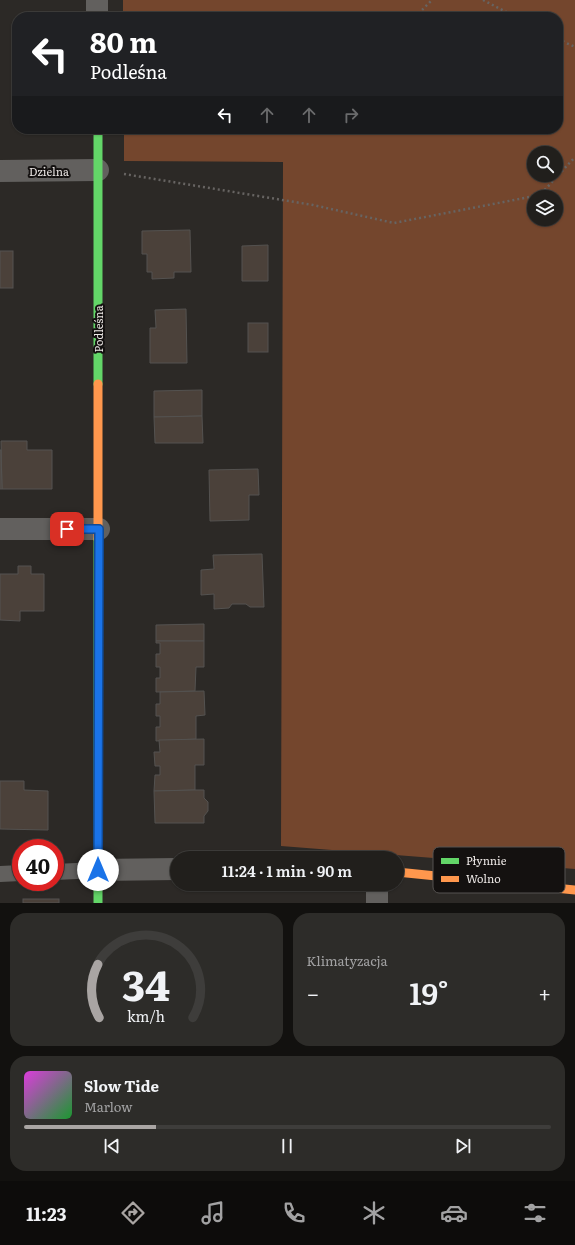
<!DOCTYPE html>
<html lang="pl">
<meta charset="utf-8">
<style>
body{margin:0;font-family:Literata,serif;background:#2d2c29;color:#f1f3f6;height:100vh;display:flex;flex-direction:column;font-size:15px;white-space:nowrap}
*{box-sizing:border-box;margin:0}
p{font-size:13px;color:#a2a2a3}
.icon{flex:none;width:22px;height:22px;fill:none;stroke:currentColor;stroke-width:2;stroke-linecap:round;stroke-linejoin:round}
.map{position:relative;height:903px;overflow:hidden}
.side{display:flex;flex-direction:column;gap:10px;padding:10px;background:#12110f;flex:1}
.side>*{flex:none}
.top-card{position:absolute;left:12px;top:12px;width:551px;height:122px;border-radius:16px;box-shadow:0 1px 3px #0004,0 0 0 1px #3e3d3b;background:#202124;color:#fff;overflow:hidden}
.buttons{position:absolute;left:527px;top:146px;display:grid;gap:8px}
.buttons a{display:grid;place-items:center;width:36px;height:36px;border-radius:50%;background:#211f1c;box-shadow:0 1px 3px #0004,0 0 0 1px #3e3d3b;font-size:20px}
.speed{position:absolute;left:12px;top:839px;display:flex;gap:8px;font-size:20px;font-weight:700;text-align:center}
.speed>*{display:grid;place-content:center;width:52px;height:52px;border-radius:50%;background:#211f1c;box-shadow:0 1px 3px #0004,0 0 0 1px #3e3d3b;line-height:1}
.speed .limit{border:6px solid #d22;background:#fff;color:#111}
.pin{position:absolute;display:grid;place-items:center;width:34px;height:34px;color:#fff;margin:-17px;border-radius:8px;box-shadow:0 2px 6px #0006}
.me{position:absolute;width:44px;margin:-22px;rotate:0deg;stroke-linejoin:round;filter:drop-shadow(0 0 3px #0008)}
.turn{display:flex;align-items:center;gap:14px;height:84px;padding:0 12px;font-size:18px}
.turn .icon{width:52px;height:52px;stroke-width:2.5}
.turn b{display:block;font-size:28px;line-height:34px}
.lanes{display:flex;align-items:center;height:38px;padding:0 12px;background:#0003;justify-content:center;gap:20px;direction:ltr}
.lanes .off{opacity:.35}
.big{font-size:30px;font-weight:600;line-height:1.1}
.side .card{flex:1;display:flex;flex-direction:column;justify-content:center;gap:6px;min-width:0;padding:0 14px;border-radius:16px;background:#2d2c29}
.side .dial{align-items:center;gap:0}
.dial svg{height:104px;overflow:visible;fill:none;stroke:#3e3d3b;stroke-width:7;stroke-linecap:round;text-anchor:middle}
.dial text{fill:#f1f3f6;stroke:none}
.song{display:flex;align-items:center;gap:12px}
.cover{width:48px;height:48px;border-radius:6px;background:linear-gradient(135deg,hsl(300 70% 55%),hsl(130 70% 35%))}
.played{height:4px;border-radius:2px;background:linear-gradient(90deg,#a9a5a3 25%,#3e3d3b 25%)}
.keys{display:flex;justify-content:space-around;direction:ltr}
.heat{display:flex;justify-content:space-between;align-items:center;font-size:22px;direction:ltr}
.side .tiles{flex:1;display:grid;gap:10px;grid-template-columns:1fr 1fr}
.card:last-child{grid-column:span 2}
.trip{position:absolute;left:170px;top:851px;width:234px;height:40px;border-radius:20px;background:#211f1c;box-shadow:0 1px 3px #0004,0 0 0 1px #3e3d3b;font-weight:600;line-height:40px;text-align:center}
.menu{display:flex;height:64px;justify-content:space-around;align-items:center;background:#0d0c0b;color:#a2a2a3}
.menu .icon{width:28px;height:28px}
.menu .active{color:#a9a5a3}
.menu b{font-size:18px;color:#f1f3f6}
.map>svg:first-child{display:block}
</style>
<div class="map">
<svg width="575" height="903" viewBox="0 0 575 903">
<rect width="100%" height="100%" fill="#2c2926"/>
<path fill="#74462d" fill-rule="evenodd" d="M 123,0 L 575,0 L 575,869 L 281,846 L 283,162 L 124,161 L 124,129 L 558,129 L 558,17 L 123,17 ZM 534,153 L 556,153 L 556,175 L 534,175 ZM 534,197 L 556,197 L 556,219 L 534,219 Z"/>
<g fill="#4b413a" stroke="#545250">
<path d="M 190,230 L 191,272 L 174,272 L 174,278 L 152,279 L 152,272 L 147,272 L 147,254 L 142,254 L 142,231 Z"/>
<path d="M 268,245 L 268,281 L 242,281 L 242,246 Z"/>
<rect x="0" y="251" width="13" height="37"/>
<path d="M 186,309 L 187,363 L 150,363 L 150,328 L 156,328 L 155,310 Z"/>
<rect x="248" y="323" width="20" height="29"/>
<path d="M 202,390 L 202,416 L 154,417 L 154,391 Z"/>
<path d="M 202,416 L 203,443 L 155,443 L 154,417 Z"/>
<path d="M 1,441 L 27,441 L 27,450 L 52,450 L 52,489 L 2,489 Z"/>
<path d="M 0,450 L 1,450 L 2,489 L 0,489 Z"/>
<path d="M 258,469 L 259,495 L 249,495 L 249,520 L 210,521 L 209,470 Z"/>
<path d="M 262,554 L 264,607 L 250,607 L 246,604 L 232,604 L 229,608 L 214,609 L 214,594 L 201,595 L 201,570 L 214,569 L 213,555 Z"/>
<path d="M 18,566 L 31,566 L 31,574 L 44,574 L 44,611 L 20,611 L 20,621 L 0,620 L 0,574 L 18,574 Z"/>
<path d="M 204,624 L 204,641 L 156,641 L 156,625 Z"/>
<path d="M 156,641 L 204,641 L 204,667 L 196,667 L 195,691 L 156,692 L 156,678 L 160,678 L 160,667 L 156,667 L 156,654 L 160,654 L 160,643 L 156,643 Z"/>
<path d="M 204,691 L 205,715 L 196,716 L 196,739 L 156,741 L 156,727 L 160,727 L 160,716 L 156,716 L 156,704 L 160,704 L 160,692 Z"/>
<path d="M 204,739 L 204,765 L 195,765 L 195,790 L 154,791 L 155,775 L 160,775 L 160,766 L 155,766 L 154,752 L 160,752 L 159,740 Z"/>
<path d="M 0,781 L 24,781 L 24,790 L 48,791 L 48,830 L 0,829 Z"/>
<path d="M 195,790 L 204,790 L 204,798 L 208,802 L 208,811 L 204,816 L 204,823 L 155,823 L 154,791 Z"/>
<rect x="23" y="899" width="36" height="4"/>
</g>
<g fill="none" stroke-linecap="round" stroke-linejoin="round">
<g stroke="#676462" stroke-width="2.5" stroke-dasharray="2 3" stroke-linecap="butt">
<path d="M 483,0 L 516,17"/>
<path d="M 415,17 L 432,0"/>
<path d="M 558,39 L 575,47"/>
<path d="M 124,174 L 313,205 L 394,223 L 540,195 L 575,157"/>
</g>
<g stroke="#62605e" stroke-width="16">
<path d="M 55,872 L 98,870"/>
<path d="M 0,874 L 21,873"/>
</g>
<g stroke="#62605e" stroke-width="22">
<path d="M 97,0 L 97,17"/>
<path d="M 0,171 L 98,170"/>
<path d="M 0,529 L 99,529"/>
<path d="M 98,870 L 177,869"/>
<path d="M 377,884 L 377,903"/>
</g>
<g stroke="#63d668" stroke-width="9">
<path d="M 98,129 L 98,384"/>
<path d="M 98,539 L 98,903"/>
</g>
<g stroke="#ff974d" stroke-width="9">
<path d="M 98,384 L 98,539"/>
<path d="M 397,872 L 575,890"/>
</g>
</g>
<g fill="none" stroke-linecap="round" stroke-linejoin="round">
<g stroke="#114b97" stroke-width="10">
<path id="route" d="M 67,529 L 99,529 L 98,870"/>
</g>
<use href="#route" stroke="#1a73e8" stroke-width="7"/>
</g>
<g text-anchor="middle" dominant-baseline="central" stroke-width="4" stroke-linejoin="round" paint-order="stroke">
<g font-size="11" fill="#ede8e6" stroke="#141110">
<text x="49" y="171">Dzielna</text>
<text transform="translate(98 329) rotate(-90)">Podleśna</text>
</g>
</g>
<rect x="433" y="847" width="132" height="46" rx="6" fill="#141110" stroke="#555250" stroke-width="1"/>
<rect x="441" y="858" width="18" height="6" fill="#63d668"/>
<rect x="441" y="876" width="18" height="6" fill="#ff974d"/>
<g font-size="11" fill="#ede8e6">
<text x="466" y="865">Płynnie</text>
<text x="466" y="883">Wolno</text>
</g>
</svg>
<div class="buttons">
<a><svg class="icon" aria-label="search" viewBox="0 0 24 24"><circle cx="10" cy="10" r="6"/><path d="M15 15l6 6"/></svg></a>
<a><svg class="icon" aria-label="layers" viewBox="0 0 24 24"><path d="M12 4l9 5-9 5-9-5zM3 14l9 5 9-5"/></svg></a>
</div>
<div class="speed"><div class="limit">40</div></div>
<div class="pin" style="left:67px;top:529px;background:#d93025"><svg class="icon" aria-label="arrive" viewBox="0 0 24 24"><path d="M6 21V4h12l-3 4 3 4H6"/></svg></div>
<svg class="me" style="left:98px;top:870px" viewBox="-20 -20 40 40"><circle r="19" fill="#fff"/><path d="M0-13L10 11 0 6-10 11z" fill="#1a73e8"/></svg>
<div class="trip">11:24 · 1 min · 90 m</div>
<div class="top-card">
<div class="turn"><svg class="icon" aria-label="left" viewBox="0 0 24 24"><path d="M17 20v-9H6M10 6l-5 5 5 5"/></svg><div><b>80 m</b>Podleśna</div></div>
<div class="lanes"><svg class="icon" aria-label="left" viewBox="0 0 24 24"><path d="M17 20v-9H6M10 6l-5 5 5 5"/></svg><svg class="icon off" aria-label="ahead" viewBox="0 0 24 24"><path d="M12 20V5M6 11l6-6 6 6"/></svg><svg class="icon off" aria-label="ahead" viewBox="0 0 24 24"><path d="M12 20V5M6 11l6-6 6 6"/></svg><svg class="icon off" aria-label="right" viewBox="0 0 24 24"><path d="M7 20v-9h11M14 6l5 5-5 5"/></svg></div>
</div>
</div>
<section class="side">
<div class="tiles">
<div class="card dial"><svg viewBox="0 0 100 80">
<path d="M14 69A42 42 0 1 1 86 69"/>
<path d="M14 69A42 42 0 0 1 13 28" stroke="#a9a5a3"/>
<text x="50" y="56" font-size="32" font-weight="700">34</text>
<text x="50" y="72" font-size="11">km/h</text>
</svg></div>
<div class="card"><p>Klimatyzacja</p>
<div class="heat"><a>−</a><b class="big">19°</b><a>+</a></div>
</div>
<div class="card">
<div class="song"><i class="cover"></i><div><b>Slow Tide</b><p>Marlow</p></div></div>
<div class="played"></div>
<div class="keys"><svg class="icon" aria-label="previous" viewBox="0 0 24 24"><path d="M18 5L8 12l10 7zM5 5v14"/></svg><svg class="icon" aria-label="pause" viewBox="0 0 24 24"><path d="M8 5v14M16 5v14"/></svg><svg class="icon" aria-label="next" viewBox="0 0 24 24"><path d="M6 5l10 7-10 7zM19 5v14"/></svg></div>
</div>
</div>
</section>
<nav class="menu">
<b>11:23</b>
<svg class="icon active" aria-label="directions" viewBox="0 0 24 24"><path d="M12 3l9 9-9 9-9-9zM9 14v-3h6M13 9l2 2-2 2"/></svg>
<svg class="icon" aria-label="music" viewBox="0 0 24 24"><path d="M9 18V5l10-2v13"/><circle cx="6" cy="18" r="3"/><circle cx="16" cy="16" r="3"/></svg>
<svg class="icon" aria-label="phone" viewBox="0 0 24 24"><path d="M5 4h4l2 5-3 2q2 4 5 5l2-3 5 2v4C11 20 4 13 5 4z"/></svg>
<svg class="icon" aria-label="climate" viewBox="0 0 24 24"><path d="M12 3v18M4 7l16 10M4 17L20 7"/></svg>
<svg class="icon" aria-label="car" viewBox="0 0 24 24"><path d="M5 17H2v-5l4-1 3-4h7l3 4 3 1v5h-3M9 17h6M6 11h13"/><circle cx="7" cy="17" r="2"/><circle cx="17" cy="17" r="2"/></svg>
<svg class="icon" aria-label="filters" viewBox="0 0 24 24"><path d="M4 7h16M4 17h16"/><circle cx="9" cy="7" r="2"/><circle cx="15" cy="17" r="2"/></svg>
</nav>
